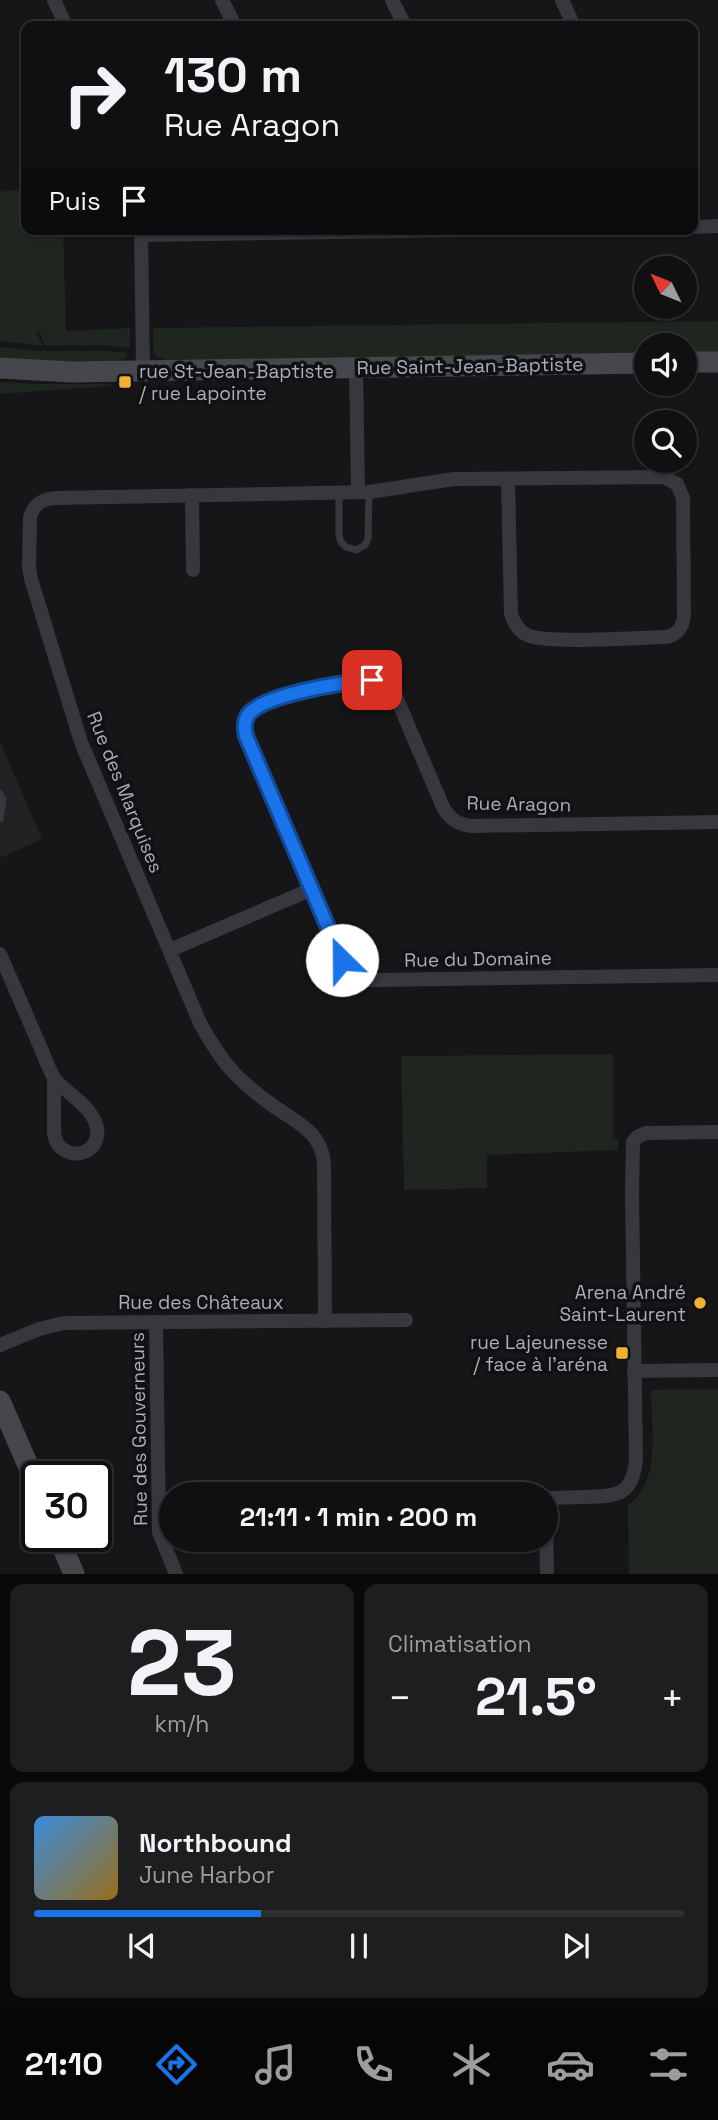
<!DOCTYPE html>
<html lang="fr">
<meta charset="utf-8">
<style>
body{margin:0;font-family:"Space Grotesk",sans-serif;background:#1e1e20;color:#f1f3f6;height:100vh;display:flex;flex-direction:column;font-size:26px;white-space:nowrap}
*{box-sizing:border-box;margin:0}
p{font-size:23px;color:#9c9d9f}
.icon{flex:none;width:38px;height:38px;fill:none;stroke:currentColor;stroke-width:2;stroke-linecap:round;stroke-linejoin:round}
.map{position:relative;height:1574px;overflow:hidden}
.side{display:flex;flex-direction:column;gap:10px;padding:10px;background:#09090a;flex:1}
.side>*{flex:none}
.banner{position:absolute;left:21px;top:21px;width:677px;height:214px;border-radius:14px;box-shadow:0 2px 5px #0004,0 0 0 2px #303032;background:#101012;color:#f1f3f6;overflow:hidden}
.needle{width:46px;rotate:313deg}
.controls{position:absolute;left:634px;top:256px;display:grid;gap:14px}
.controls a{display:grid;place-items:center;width:63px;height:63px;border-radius:50%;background:#101012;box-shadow:0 2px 5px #0004,0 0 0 2px #303032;font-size:35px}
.speed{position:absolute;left:21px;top:1461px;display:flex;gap:14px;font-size:35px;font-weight:700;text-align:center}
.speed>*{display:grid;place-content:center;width:91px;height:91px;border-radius:50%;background:#101012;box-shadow:0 2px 5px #0004,0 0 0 2px #303032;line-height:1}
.speed .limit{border:4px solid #111;border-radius:10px;background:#fff;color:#111}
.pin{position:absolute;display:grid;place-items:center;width:60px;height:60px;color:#fff;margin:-30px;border-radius:14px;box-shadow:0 4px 10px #0006}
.me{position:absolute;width:77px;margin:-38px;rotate:337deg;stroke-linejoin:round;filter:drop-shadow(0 0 5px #0008)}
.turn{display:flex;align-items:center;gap:24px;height:147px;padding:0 28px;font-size:32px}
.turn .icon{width:91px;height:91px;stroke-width:2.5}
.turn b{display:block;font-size:49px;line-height:60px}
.then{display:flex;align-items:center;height:66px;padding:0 28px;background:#0003;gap:14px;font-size:26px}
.big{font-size:52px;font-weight:700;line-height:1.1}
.side .card{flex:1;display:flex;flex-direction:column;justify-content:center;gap:10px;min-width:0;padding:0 24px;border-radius:14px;background:#1e1e20}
.side .dial{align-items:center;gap:0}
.dial b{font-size:91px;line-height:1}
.song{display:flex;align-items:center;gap:21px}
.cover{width:84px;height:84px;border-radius:10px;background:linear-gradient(135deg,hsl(210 70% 55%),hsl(40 70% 35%))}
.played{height:7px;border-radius:4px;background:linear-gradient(90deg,#1a73e8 35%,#303032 35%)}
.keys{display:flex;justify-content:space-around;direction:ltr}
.heat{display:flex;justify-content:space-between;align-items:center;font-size:38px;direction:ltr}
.side .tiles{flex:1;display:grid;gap:10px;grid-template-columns:1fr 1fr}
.card:last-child{grid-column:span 2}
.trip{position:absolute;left:159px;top:1482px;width:399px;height:70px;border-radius:35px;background:#101012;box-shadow:0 2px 5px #0004,0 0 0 2px #303032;font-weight:700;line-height:70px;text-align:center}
.tab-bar{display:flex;height:112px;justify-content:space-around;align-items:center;background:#060607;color:#9c9d9f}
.tab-bar .icon{width:49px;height:49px}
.tab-bar .selected{color:#1a73e8}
.tab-bar b{font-size:32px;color:#f1f3f6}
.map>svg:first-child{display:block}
</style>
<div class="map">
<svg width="718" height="1574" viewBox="0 0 718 1574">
<rect width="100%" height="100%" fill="#161618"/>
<path fill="#222225" d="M 0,742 L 42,839 L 0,858 Z"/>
<g fill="#1e261f">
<path d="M 26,188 L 26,229 L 63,229 L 66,331 L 130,328 L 130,348 L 104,345 L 45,346 L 39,331 L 36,332 L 43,346 L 0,341 L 0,192 Z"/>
<path d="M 718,321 L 718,352 L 684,352 L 684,345 L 646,345 L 646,353 L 166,360 L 156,357 L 153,347 L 153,328 Z"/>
<path d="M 0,347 L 40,351 L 105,351 L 127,353 L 127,357 L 118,361 L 47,362 L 0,357 Z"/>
<path d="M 0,382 L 35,384 L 111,384 L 111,386 L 0,394 Z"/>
<path d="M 613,1054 L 613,1138 L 618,1140 L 618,1150 L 487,1155 L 487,1188 L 404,1190 L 401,1056 Z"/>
<path d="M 718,1389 L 718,1574 L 629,1574 L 628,1505 C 662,1481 651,1427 651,1390 Z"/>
</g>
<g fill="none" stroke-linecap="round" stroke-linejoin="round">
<g stroke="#37383d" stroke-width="7">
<path d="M 339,493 L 339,536 L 341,542 L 346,547 L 356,550 L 365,545 L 368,539 L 369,492"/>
<path d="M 0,794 L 3,800 L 0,819"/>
</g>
<g stroke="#37383d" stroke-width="14">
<path d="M 54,0 L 66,26"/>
<path d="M 222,0 L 235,26"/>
<path d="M 392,0 L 405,26"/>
<path d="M 562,0 L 574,26"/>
<path d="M 693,227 L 718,226"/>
<path d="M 141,229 L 143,370"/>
<path d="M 141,235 L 529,229"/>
<path d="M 356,367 L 358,492"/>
<path d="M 192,495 L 193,570"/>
<path d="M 718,822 L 471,826 C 458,824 449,819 443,807 L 394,692 C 389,686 384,681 376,680 C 353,677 262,697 249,715 C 244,721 244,728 246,736 L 342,960 C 350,974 361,980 376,980 L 718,975"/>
<path d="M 170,950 L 312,889"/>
<path d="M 0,954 C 13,984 26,1014 39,1044 C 44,1055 48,1069 55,1079 C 67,1094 93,1107 97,1128 C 100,1147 82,1159 66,1151 C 58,1147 56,1142 54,1134 L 54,1078"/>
<path d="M 325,1321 L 324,1164 C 322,1131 295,1122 272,1105 C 258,1095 246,1085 234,1073 C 220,1058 210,1041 200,1023 L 81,742 L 31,579 L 29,567 L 30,517 C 34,504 42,499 56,498 L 369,492 L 454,479 L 664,477 L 677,484 L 683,498 L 684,616 C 683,628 676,636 664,637 C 639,638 545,644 527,635 C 519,631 514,623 511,614 L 508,479"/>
<path d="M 156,1322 L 159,1532 L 176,1574"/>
<path d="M 0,1345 L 39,1329 L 64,1323 L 406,1320"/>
<path d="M 634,1371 L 718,1370"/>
<path d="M 546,1498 C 559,1498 573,1497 586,1497 C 618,1496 633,1495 636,1459 L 632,1193 L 633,1142 L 637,1137 L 646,1133 L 718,1132"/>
<path d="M 546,1521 L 547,1574"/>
</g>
<g stroke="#45474d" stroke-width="21">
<path d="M 684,362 L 718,362"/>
<path d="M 0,368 L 72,372 L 646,363"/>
<path d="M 0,1401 L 37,1486"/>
<path d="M 58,1536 L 74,1574"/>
</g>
</g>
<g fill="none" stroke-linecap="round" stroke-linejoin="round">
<g stroke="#114b97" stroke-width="18">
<path id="route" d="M 342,960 L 246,736 C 244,728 244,721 248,715 C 263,694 346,682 372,680"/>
</g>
<use href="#route" stroke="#1a73e8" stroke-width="12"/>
</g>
<g fill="#f2b134" stroke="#111113" stroke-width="2.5">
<rect x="118" y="375" width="14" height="14" rx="3.5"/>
<circle cx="700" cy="1303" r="7"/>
<rect x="615" y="1346" width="14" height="14" rx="3.5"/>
</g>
<g text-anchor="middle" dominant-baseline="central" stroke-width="7" stroke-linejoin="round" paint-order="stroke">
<g font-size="19" fill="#a8adb8" stroke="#111113">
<text transform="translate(470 366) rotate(-1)">Rue Saint-Jean-Baptiste</text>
<text transform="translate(125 792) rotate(68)">Rue des Marquises</text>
<text transform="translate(519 804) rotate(1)">Rue Aragon</text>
<text transform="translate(478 959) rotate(-1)">Rue du Domaine</text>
<text x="201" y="1302">Rue des Châteaux</text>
<text transform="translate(139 1429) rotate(-91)">Rue des Gouverneurs</text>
</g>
<g font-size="19" fill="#a8adb8" stroke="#111113" text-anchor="end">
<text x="139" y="371" text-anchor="start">rue St-Jean-Baptiste<tspan x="139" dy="22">/ rue Lapointe</tspan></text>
<text x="686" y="1292">Arena André<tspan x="686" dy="22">Saint-Laurent</tspan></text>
<text x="608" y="1342">rue Lajeunesse<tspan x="608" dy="22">/ face à l'aréna</tspan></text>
</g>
</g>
</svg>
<div class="controls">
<a><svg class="needle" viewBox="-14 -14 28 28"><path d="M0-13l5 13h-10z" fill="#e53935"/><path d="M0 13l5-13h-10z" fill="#9c9d9f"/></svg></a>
<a><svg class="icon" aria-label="sound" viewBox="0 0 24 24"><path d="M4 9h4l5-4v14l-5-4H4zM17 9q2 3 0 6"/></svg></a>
<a><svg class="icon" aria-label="search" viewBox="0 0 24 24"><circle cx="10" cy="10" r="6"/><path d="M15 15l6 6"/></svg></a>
</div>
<div class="speed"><div class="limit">30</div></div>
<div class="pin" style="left:372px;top:680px;background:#d93025"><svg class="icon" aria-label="arrive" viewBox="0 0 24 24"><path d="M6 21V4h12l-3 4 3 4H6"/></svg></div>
<svg class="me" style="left:342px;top:960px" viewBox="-20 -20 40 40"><circle r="19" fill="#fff"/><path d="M0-13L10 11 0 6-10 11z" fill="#1a73e8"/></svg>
<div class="trip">21:11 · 1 min · 200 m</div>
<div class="banner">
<div class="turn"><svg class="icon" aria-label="right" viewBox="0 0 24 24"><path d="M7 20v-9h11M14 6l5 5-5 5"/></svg><div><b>130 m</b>Rue Aragon</div></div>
<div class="then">Puis<svg class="icon" aria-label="arrive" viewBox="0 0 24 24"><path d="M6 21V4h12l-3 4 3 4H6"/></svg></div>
</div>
</div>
<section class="side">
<div class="tiles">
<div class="card dial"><b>23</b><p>km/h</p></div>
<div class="card"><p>Climatisation</p>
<div class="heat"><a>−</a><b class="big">21.5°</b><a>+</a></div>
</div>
<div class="card">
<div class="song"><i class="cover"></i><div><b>Northbound</b><p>June Harbor</p></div></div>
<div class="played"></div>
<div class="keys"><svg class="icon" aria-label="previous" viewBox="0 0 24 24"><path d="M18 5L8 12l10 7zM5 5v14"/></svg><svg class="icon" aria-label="pause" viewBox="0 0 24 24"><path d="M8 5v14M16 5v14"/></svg><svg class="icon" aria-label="next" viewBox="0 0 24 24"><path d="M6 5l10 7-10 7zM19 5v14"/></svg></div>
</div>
</div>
</section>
<nav class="tab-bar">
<b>21:10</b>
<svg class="icon selected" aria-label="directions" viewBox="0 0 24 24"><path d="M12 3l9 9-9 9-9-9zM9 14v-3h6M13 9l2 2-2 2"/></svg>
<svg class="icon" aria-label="music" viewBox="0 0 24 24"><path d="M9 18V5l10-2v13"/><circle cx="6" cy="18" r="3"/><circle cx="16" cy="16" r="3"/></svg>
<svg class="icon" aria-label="phone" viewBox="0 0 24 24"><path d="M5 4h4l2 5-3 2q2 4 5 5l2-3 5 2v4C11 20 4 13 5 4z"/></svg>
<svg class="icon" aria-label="climate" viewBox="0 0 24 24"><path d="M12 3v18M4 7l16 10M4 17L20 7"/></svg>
<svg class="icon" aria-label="car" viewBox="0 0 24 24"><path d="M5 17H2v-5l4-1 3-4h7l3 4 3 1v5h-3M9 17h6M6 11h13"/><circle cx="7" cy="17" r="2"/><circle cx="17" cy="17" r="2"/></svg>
<svg class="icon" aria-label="filters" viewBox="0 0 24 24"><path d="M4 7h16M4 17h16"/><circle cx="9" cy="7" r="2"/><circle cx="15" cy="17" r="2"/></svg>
</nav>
